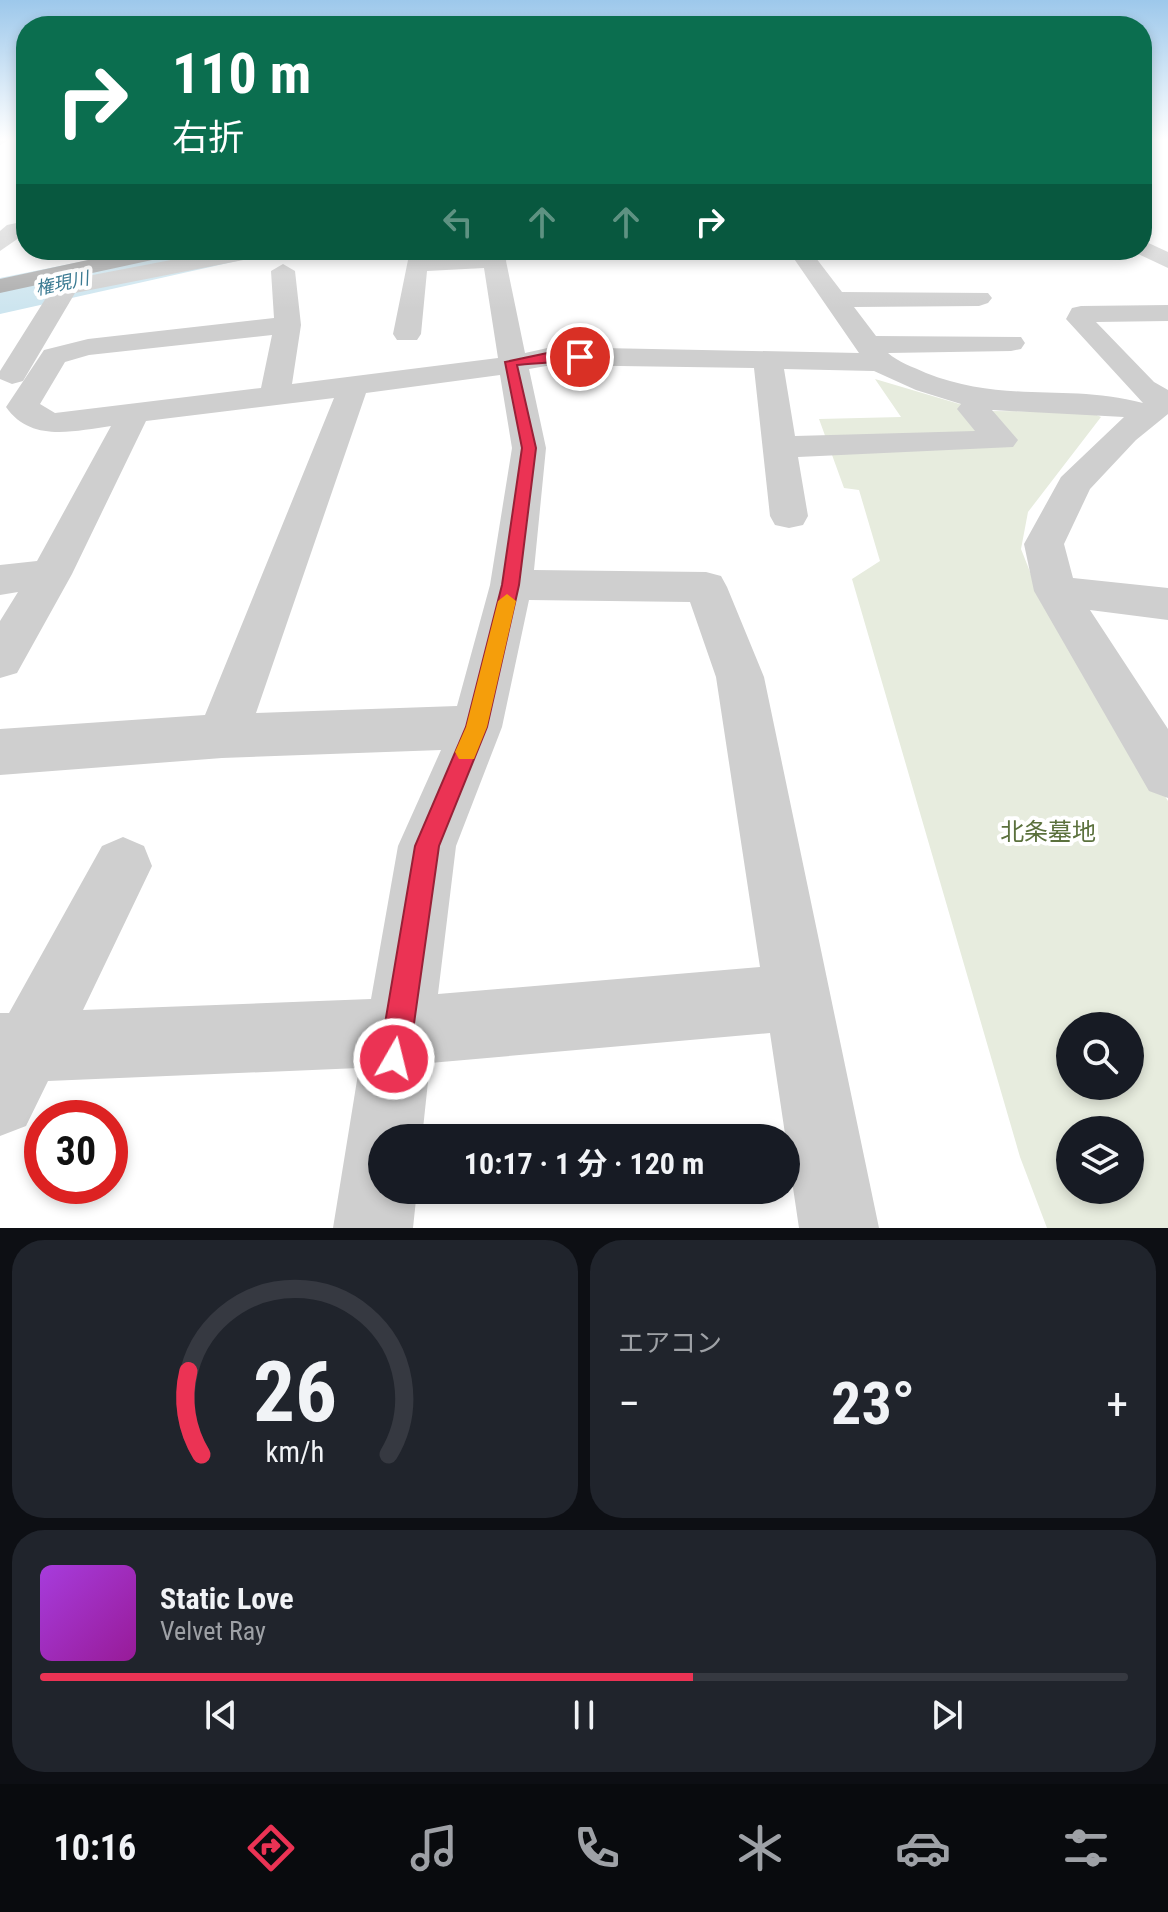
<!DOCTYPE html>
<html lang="ja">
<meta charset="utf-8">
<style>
body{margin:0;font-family:"Roboto Condensed","Noto Sans JP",sans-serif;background:#20242c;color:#f1f3f6;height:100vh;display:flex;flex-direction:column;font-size:30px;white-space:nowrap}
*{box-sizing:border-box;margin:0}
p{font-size:26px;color:#9ea1a6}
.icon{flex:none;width:44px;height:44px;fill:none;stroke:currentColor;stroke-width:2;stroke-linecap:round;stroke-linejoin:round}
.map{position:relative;height:1228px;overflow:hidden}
.panel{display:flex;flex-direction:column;gap:12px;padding:12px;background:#0d0f14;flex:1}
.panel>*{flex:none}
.banner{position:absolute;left:16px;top:16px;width:1136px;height:244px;border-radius:32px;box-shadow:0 4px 12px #0003;background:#0b6e4f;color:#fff;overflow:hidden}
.buttons{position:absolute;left:1056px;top:1012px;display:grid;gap:16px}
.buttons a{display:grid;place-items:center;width:88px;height:88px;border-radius:50%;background:#171b24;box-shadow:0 4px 12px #0003;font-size:40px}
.speed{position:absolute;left:24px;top:1100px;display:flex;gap:16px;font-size:40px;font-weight:700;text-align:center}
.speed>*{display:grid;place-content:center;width:104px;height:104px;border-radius:50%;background:#171b24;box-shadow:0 4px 12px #0003;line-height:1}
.speed .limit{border:12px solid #d22;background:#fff;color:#111}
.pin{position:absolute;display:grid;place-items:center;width:68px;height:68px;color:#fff;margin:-34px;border:4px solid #fff;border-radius:50%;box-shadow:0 2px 8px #0007}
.me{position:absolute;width:88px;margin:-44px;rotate:8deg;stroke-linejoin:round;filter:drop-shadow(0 0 6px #0008)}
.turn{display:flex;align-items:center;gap:28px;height:168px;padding:0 24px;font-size:36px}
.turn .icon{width:104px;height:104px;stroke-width:2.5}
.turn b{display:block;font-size:56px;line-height:68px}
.lanes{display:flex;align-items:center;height:76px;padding:0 24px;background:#0003;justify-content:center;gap:40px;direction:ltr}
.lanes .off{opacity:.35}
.big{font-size:60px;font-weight:700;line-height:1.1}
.panel .widget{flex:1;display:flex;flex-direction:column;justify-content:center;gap:12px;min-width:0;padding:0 28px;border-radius:32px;background:#20242c}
.panel .dial{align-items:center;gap:0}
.dial svg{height:208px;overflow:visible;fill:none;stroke:#363941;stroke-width:7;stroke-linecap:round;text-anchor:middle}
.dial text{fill:#f1f3f6;stroke:none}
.song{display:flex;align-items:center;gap:24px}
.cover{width:96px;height:96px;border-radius:12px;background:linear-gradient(135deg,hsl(280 70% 55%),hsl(300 70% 35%))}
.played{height:8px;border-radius:4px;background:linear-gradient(90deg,#eb3354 60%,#363941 60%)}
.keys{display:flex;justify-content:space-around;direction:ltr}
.heat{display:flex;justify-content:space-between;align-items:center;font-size:44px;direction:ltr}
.panel .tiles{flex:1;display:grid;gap:12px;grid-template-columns:1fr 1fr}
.widget:last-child{grid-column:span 2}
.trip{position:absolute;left:368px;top:1124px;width:432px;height:80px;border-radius:40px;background:#171b24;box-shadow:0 4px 12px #0003;font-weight:700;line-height:80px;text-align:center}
.dock{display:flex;height:128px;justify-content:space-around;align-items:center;background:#090b0e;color:#9ea1a6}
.dock .icon{width:56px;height:56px}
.dock .selected{color:#eb3354}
.dock b{font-size:36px;color:#f1f3f6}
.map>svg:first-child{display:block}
</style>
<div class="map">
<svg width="1168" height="1228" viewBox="0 0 1168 1228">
<rect width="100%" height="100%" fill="#fff"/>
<path fill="#e7ecde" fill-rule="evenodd" d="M 875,379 L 983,411 L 1090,412 L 1101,417 L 1028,512 L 1021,549 L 1036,587 L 1168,801 L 1168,1228 L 1047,1228 L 1020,1157 L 852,579 L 880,561 L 859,490 L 844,488 L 819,419 L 901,417 ZM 1070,1026 L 1130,1026 L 1130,1086 L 1070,1086 ZM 1070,1130 L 1130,1130 L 1130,1190 L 1070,1190 Z"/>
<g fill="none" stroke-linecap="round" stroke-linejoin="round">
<path fill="#cde5ef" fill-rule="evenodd" d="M 139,250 L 244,250 L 237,261 L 0,314 L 0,278 Z"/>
<g fill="#cfcfcf" fill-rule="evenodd">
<path d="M 0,138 L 12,138 L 0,145 Z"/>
<path d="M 26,221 L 26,233 L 0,251 L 0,231 L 7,225 Z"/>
<path d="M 1142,240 L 1168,252 L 1168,268 L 1134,252 L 1142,250 Z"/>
<path d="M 223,250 L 270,250 L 259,257 L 75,293 L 23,381 L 12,384 L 0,379 L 0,371 L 56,282 Z"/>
<path d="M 487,250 L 509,250 L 506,261 L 525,353 L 552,347 L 859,353 L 788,250 L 884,250 L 873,257 L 816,258 L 842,292 L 988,293 L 992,298 L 988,303 L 979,306 L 854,307 L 876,336 L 1021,337 L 1025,343 L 1021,349 L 1011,351 L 888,353 C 898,362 913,367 926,373 C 1004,404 1067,383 1143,403 L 1066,319 L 1072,308 L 1081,306 L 1168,305 L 1168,321 L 1096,322 L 1154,382 L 1168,390 L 1168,414 L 1136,440 L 1090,489 L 1064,544 L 1073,578 L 1168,588 L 1168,620 L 1090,610 L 1168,729 L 1168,798 L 1149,791 L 1034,591 L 1024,544 L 1061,477 L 1124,417 L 992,410 L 1018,440 L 1013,447 L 798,457 L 808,516 L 803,525 L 789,528 L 775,525 L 770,516 L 754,368 L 552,365 L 529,369 L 546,448 L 534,570 L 706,572 L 721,576 L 727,587 L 764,677 L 879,1228 L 799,1228 L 770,1033 L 430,1063 L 422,1138 L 382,1138 L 382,1190 L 417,1190 L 413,1228 L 333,1228 L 359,1068 L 48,1081 L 26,1126 L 0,1136 L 0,1013 L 9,1013 L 102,846 L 123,837 L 144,846 L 152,866 L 83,1010 L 371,999 L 398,846 L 441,750 L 222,758 L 0,775 L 0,729 L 205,715 L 334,398 L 146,421 L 72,574 L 17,673 L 0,678 L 0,621 L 18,592 L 0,595 L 0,565 L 37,561 L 111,426 C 74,431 31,443 6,407 L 44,350 L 88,339 L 274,318 L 271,271 L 283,264 L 295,271 L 301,325 L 292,384 L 498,358 L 484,268 L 427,271 L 421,334 L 417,340 L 397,340 L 393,334 L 408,260 L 485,255 ZM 272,335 L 261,388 L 55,413 L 40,404 L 65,362 L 89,355 ZM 784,369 L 874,371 L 916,390 L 961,404 L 957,409 L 975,431 L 795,436 ZM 500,375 L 512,448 L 490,585 L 457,706 L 256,713 L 366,393 ZM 529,600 L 690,602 L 716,677 L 760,967 L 438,994 L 456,846 L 502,727 Z"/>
</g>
<path fill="#aaa" fill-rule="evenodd" d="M 134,250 L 177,250 L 166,257 L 0,293 L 0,279 Z"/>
</g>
<linearGradient id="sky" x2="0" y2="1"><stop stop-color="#9dc8eb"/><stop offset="0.45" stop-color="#fff"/><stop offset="1" stop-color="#fff" stop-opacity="0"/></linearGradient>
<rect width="1168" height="309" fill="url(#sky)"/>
<path fill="#eb3354" stroke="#992137" stroke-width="2" d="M 552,352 L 586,357 C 579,362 532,363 517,365 L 536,448 L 519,585 L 487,727 L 439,846 L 409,1059 L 404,1069 L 394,1073 L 384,1069 L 379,1059 L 415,846 L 466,727 L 502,585 L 522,448 L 505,362 Z"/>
<path fill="#f59e0b" d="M 507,594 L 516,601 L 487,727 L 474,759 L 459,759 L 455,752 L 466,727 L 498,601 Z"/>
<g text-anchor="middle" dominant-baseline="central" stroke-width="8" stroke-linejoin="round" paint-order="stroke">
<g font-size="18" font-style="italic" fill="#3a7a92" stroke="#fff">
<text transform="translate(62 283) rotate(-12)">権現川</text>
</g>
<g font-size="24" fill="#5b713d" stroke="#fff">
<text x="1048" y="832">北条墓地</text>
</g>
</g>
</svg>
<div class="buttons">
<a><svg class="icon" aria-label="search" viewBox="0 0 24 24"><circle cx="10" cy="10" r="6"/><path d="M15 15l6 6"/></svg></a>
<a><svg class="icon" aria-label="layers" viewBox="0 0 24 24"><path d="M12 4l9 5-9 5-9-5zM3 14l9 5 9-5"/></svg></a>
</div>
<div class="speed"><div class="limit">30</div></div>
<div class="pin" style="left:580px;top:357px;background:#d93025"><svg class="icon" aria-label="arrive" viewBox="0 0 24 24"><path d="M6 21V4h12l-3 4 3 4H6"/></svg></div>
<svg class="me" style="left:394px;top:1059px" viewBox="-20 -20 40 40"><circle r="17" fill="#eb3354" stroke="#fff" stroke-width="3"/><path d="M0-11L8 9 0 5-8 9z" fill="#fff"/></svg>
<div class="trip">10:17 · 1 分 · 120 m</div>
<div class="banner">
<div class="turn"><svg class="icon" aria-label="right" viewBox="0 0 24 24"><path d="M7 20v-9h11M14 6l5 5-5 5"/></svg><div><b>110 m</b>右折</div></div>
<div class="lanes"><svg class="icon off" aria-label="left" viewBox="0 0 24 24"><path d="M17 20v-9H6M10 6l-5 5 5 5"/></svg><svg class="icon off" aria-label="ahead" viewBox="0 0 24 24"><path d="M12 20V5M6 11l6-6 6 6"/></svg><svg class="icon off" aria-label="ahead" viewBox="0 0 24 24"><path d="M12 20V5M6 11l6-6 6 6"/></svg><svg class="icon" aria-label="right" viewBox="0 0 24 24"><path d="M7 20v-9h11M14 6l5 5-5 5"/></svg></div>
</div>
</div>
<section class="panel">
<div class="tiles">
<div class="widget dial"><svg viewBox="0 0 100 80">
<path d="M14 69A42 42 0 1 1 86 69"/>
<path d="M14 69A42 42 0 0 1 9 37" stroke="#eb3354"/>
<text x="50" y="56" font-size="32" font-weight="700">26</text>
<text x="50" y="72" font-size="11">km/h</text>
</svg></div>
<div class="widget"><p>エアコン</p>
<div class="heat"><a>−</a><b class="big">23°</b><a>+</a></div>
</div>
<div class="widget">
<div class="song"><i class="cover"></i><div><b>Static Love</b><p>Velvet Ray</p></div></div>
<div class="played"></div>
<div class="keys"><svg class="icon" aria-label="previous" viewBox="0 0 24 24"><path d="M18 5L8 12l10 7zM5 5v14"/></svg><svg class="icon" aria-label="pause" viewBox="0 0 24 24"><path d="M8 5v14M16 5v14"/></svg><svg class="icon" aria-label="next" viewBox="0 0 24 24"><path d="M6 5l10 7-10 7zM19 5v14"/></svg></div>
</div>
</div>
</section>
<nav class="dock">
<b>10:16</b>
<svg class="icon selected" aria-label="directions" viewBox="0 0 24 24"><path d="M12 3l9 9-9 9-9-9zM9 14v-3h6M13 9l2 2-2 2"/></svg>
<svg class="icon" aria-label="music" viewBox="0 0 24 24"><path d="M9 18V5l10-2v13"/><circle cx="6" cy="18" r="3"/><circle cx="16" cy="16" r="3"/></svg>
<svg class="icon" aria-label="phone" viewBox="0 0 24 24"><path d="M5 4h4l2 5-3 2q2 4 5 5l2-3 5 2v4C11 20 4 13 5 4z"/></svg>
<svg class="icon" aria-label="climate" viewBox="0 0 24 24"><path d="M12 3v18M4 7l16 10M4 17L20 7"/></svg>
<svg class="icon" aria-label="car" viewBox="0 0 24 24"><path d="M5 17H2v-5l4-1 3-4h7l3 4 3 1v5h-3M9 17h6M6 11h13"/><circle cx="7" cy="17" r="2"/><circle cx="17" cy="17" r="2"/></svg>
<svg class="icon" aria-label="filters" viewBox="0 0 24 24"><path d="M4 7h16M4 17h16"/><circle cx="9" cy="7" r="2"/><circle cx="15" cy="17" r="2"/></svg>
</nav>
